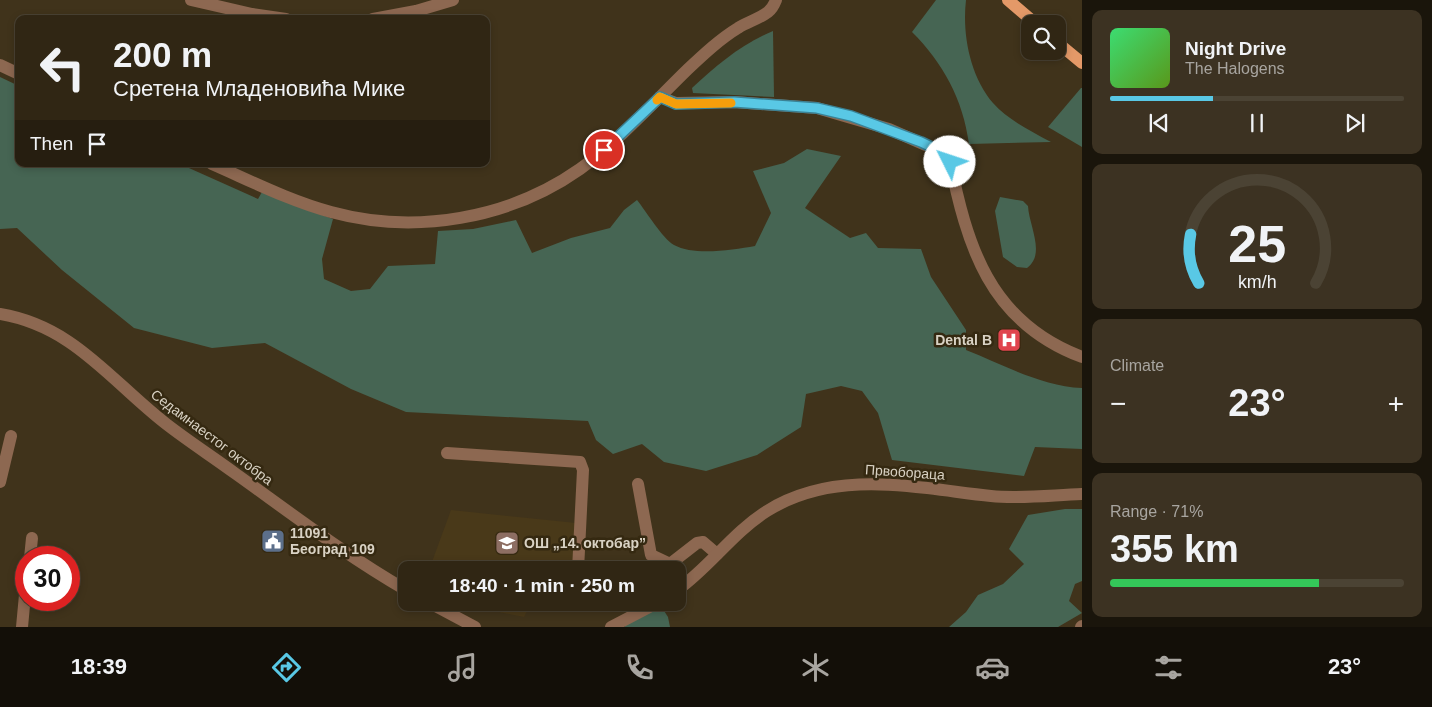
<!DOCTYPE html>
<meta charset="utf-8">
<style>
body{margin:0;font-family:Arial,sans-serif;background:#3c3222;color:#f1f3f6;height:100vh;display:flex;flex-direction:column;font-size:19px;white-space:nowrap}
*{box-sizing:border-box;margin:0}
p{font-size:16px;color:#a8a5a0}
.icon{flex:none;width:28px;height:28px;fill:none;stroke:currentColor;stroke-width:2;stroke-linecap:round;stroke-linejoin:round}
.map{position:relative;flex:1;overflow:hidden}
.drawer{display:flex;flex-direction:column;gap:10px;padding:10px;background:#1a150b;width:350px}
.drawer>*{flex:none}
.guide{position:absolute;left:15px;top:15px;width:475px;height:152px;border-radius:10px;box-shadow:0 2px 8px #0003,0 0 0 1px #4b4334;background:#302614;color:#f1f3f6;overflow:hidden}
.buttons{position:absolute;left:1021px;top:15px;display:grid;gap:10px}
.buttons a{display:grid;place-items:center;width:45px;height:45px;border-radius:10px;background:#302614;box-shadow:0 2px 8px #0003,0 0 0 1px #4b4334;font-size:25px}
.speed{position:absolute;left:15px;top:546px;display:flex;gap:10px;font-size:25px;font-weight:700;text-align:center}
.speed>*{display:grid;place-content:center;width:65px;height:65px;border-radius:50%;background:#302614;box-shadow:0 2px 8px #0003,0 0 0 1px #4b4334;line-height:1}
.speed .limit{border:8px solid #d22;background:#fff;color:#111}
.pin{position:absolute;display:grid;place-items:center;width:42px;height:42px;color:#fff;margin:-21px;border:2px solid #fff;border-radius:50%;box-shadow:0 1px 5px #0007}
.me{position:absolute;width:55px;margin:-28px;rotate:311deg;stroke-linejoin:round;filter:drop-shadow(0 0 4px #0008)}
.turn{display:flex;align-items:center;gap:18px;height:105px;padding:0 15px;font-size:22px}
.turn .icon{width:65px;height:65px;stroke-width:2.5}
.turn b{display:block;font-size:35px;line-height:42px}
.then{display:flex;align-items:center;height:48px;padding:0 15px;background:#0003;gap:10px;font-size:19px}
.big{font-size:38px;font-weight:800;line-height:1.1}
.drawer .tile{flex:1;display:flex;flex-direction:column;justify-content:center;gap:8px;min-width:0;padding:0 18px;border-radius:10px;background:#3c3222}
.drawer .dial{align-items:center;gap:0}
.dial svg{height:130px;overflow:visible;fill:none;stroke:#4b4334;stroke-width:7;stroke-linecap:round;text-anchor:middle}
.dial text{fill:#f1f3f6;stroke:none}
.song{display:flex;align-items:center;gap:15px}
.cover{width:60px;height:60px;border-radius:8px;background:linear-gradient(135deg,hsl(140 70% 55%),hsl(90 70% 35%))}
.played{height:5px;border-radius:2px;background:linear-gradient(90deg,#59c8e5 35%,#4b4334 35%)}
.keys{display:flex;justify-content:space-around;direction:ltr}
.heat{display:flex;justify-content:space-between;align-items:center;font-size:28px;direction:ltr}
.charge{height:8px;border-radius:4px;background:linear-gradient(90deg,#34c759 71%,#4b4334 0)}
.trip{position:absolute;left:398px;top:561px;width:288px;height:50px;border-radius:10px;background:#302614;box-shadow:0 2px 8px #0003,0 0 0 1px #4b4334;font-weight:800;line-height:50px;text-align:center}
.dock{display:flex;height:80px;justify-content:space-around;align-items:center;background:#130f08;color:#a8a5a0}
.dock .icon{width:35px;height:35px}
.dock .current{color:#59c8e5}
.dock b{font-size:22px;color:#f1f3f6}
main{display:flex;flex:1;min-height:0}
.map>svg:first-child{display:block}
</style>
<main>
<div class="map">
<svg width="1082" height="627" viewBox="0 0 1082 627">
<rect width="100%" height="100%" fill="#40331b"/>
<g fill="#493919">
<path d="M 451,510 L 576,523 L 574,565 L 540,563 L 539,570 L 429,570 Z"/>
<path d="M 454,603 L 531,603 L 524,617 Z"/>
</g>
<g fill="#466553">
<path d="M 936,0 L 966,0 C 962,34 970,76 993,103 C 1008,120 1031,131 1051,142 L 969,144 C 963,99 943,63 912,32 Z"/>
<path d="M 773,31 L 774,97 L 693,93 L 692,88 C 717,65 741,44 773,31 Z"/>
<path d="M 0,77 L 19,86 L 19,164 L 180,164 L 258,199 L 262,192 L 333,219 L 322,259 L 324,279 L 351,291 L 370,289 L 388,266 L 435,264 L 438,231 L 473,229 L 516,220 L 532,253 L 571,238 L 610,228 L 624,210 L 637,200 C 646,211 662,238 674,245 C 694,256 732,250 755,246 L 771,213 L 753,171 L 784,163 L 807,149 L 841,156 L 805,208 L 850,238 L 866,233 L 878,248 L 921,249 L 931,277 L 966,330 L 966,350 C 1004,365 1041,386 1082,388 L 1082,449 L 1035,447 L 1024,476 L 892,460 L 878,413 L 862,391 L 841,386 L 806,394 L 801,427 L 757,455 L 706,471 L 664,462 L 642,444 L 613,454 L 596,440 L 588,421 L 406,412 L 351,389 L 265,343 L 212,348 L 134,328 L 62,270 L 17,228 L 0,229 Z"/>
<path d="M 1081,88 L 1082,88 L 1082,147 L 1048,127 Z"/>
<path d="M 1000,197 L 1023,201 L 1028,206 C 1029,226 1046,254 1027,268 L 1017,267 L 1003,257 L 995,211 Z"/>
<path d="M 1065,509 L 1082,509 L 1082,581 L 1075,584 L 1069,601 L 1082,613 L 1058,627 L 949,627 L 966,612 L 978,595 L 1003,584 L 1024,564 L 1009,549 L 1028,515 Z"/>
<path d="M 659,603 L 668,617 L 670,627 L 625,627 L 623,622 Z"/>
</g>
<g fill="none" stroke-linecap="round" stroke-linejoin="round">
<g stroke="#8d6851" stroke-width="12">
<path d="M 191,0 L 252,14 L 286,19"/>
<path d="M 373,19 L 416,11 L 453,0"/>
<path d="M 0,65 L 19,74"/>
<path d="M 660,97 L 676,103 L 734,102 L 817,108 L 889,129 L 946,154 L 949,157 C 967,246 989,322 1082,357"/>
<path d="M 212,164 C 251,181 290,201 331,212 C 415,235 509,219 580,169 C 620,140 653,103 688,69 C 704,54 720,39 738,28 C 747,22 759,19 768,12 C 772,9 774,5 776,0"/>
<path d="M 0,314 C 73,326 110,380 165,423 C 188,441 213,457 236,474 C 292,514 347,556 406,590"/>
<path d="M 447,453 L 580,462 L 583,470 L 578,570"/>
<path d="M 0,482 L 11,436"/>
<path d="M 638,484 L 651,555 L 670,564 L 697,543 L 703,542 L 717,554"/>
<path d="M 30,558 L 32,538"/>
<path d="M 676,591 C 710,567 732,533 767,511 C 836,468 916,488 991,496 C 1021,499 1052,495 1082,494"/>
<path d="M 428,602 L 475,627"/>
<path d="M 584,602 L 593,602"/>
<path d="M 22,627 L 26,584"/>
<path d="M 611,627 L 659,602"/>
<path d="M 1081,627 L 1082,626"/>
</g>
<g stroke="#e49968" stroke-width="12">
<path d="M 1008,0 L 1036,24"/>
<path d="M 1058,43 L 1082,63"/>
</g>
</g>
<g fill="none" stroke-linecap="round" stroke-linejoin="round">
<g stroke="#3a8295" stroke-width="12">
<path id="route" d="M 604,150 L 660,97 L 676,104 L 734,102 L 817,108 L 851,116 L 921,142 L 946,154 L 950,162"/>
</g>
<use href="#route" stroke="#59c8e5" stroke-width="9"/>
<path stroke="#f59e0b" stroke-width="9" d="M 657,100 L 660,97 L 676,104 L 731,103"/>
</g>
<defs>
<g id="hospital-square" transform="scale(1.25)"><rect x="-9" y="-9" width="18" height="18" rx="4" fill="#e0444e" stroke="#352911"/><path d="M-5-5h3v3.5h4V-5h3V5h-3V1.5h-4V5h-3Z" fill="#fff"/></g>
<g id="civic-square" transform="scale(1.25)"><rect x="-9" y="-9" width="18" height="18" rx="4" fill="#5c6f8a" stroke="#352911"/><path d="M-.6-6.5H3V-4.5H.6V-3L4-1V1h2V6H-6V1h2V-1L-.6-3ZM-1.2 2.5V6h2.4V2.5Z" fill="#fff"/></g>
<g id="school-square" transform="scale(1.25)"><rect x="-9" y="-9" width="18" height="18" rx="4" fill="#8d6e63" stroke="#352911"/><path d="M0-5L7-2L0 1L-7-2ZM-4 1L0 2.5L4 1V4Q0 6-4 4Z" fill="#fff"/></g>
</defs>
<g fill-rule="evenodd">
<use href="#hospital-square" x="1009" y="340"/>
<use href="#civic-square" x="273" y="541"/>
<use href="#school-square" x="507" y="543"/>
</g>
<g text-anchor="middle" dominant-baseline="central" stroke-width="5" stroke-linejoin="round" paint-order="stroke">
<g font-size="14" font-weight="bold" fill="#d9d2c4" stroke="#352911" text-anchor="start">
<text x="992" y="340" text-anchor="end">Dental B</text>
<text x="290" y="533">11091<tspan x="290" dy="16">Београд 109</tspan></text>
<text x="524" y="543">ОШ „14. октобар”</text>
</g>
<g font-size="14" fill="#d9d2c4" stroke="#352911">
<text transform="translate(212 437) rotate(37)">Седамнаестог октобра</text>
<text transform="translate(905 472) rotate(4)">Првобораца</text>
</g>
</g>
</svg>
<div class="buttons">
<a><svg class="icon" aria-label="search" viewBox="0 0 24 24"><circle cx="10" cy="10" r="6"/><path d="M15 15l6 6"/></svg></a>
</div>
<div class="speed"><div class="limit">30</div></div>
<div class="pin" style="left:604px;top:150px;background:#d93025"><svg class="icon" aria-label="arrive" viewBox="0 0 24 24"><path d="M6 21V4h12l-3 4 3 4H6"/></svg></div>
<svg class="me" style="left:950px;top:162px" viewBox="-20 -20 40 40"><circle r="19" fill="#fff"/><path d="M0-13L10 11 0 6-10 11z" fill="#59c8e5"/></svg>
<div class="trip">18:40 · 1 min · 250 m</div>
<div class="guide">
<div class="turn"><svg class="icon" aria-label="left" viewBox="0 0 24 24"><path d="M17 20v-9H6M10 6l-5 5 5 5"/></svg><div><b>200 m</b>Сретена Младеновића Мике</div></div>
<div class="then">Then<svg class="icon" aria-label="arrive" viewBox="0 0 24 24"><path d="M6 21V4h12l-3 4 3 4H6"/></svg></div>
</div>
</div>
<section class="drawer">
<div class="tile">
<div class="song"><i class="cover"></i><div><b>Night Drive</b><p>The Halogens</p></div></div>
<div class="played"></div>
<div class="keys"><svg class="icon" aria-label="previous" viewBox="0 0 24 24"><path d="M18 5L8 12l10 7zM5 5v14"/></svg><svg class="icon" aria-label="pause" viewBox="0 0 24 24"><path d="M8 5v14M16 5v14"/></svg><svg class="icon" aria-label="next" viewBox="0 0 24 24"><path d="M6 5l10 7-10 7zM19 5v14"/></svg></div>
</div>
<div class="tile dial"><svg viewBox="0 0 100 80">
<path d="M14 69A42 42 0 1 1 86 69"/>
<path d="M14 69A42 42 0 0 1 9 39" stroke="#59c8e5"/>
<text x="50" y="56" font-size="32" font-weight="700">25</text>
<text x="50" y="72" font-size="11">km/h</text>
</svg></div>
<div class="tile"><p>Climate</p>
<div class="heat"><a>−</a><b class="big">23°</b><a>+</a></div>
</div>
<div class="tile"><p>Range · 71%</p><b class="big">355 km</b><div class="charge"></div></div>
</section>
</main>
<nav class="dock">
<b>18:39</b>
<svg class="icon current" aria-label="directions" viewBox="0 0 24 24"><path d="M12 3l9 9-9 9-9-9zM9 14v-3h6M13 9l2 2-2 2"/></svg>
<svg class="icon" aria-label="music" viewBox="0 0 24 24"><path d="M9 18V5l10-2v13"/><circle cx="6" cy="18" r="3"/><circle cx="16" cy="16" r="3"/></svg>
<svg class="icon" aria-label="phone" viewBox="0 0 24 24"><path d="M5 4h4l2 5-3 2q2 4 5 5l2-3 5 2v4C11 20 4 13 5 4z"/></svg>
<svg class="icon" aria-label="climate" viewBox="0 0 24 24"><path d="M12 3v18M4 7l16 10M4 17L20 7"/></svg>
<svg class="icon" aria-label="car" viewBox="0 0 24 24"><path d="M5 17H2v-5l4-1 3-4h7l3 4 3 1v5h-3M9 17h6M6 11h13"/><circle cx="7" cy="17" r="2"/><circle cx="17" cy="17" r="2"/></svg>
<svg class="icon" aria-label="filters" viewBox="0 0 24 24"><path d="M4 7h16M4 17h16"/><circle cx="9" cy="7" r="2"/><circle cx="15" cy="17" r="2"/></svg>
<b>23°</b>
</nav>
